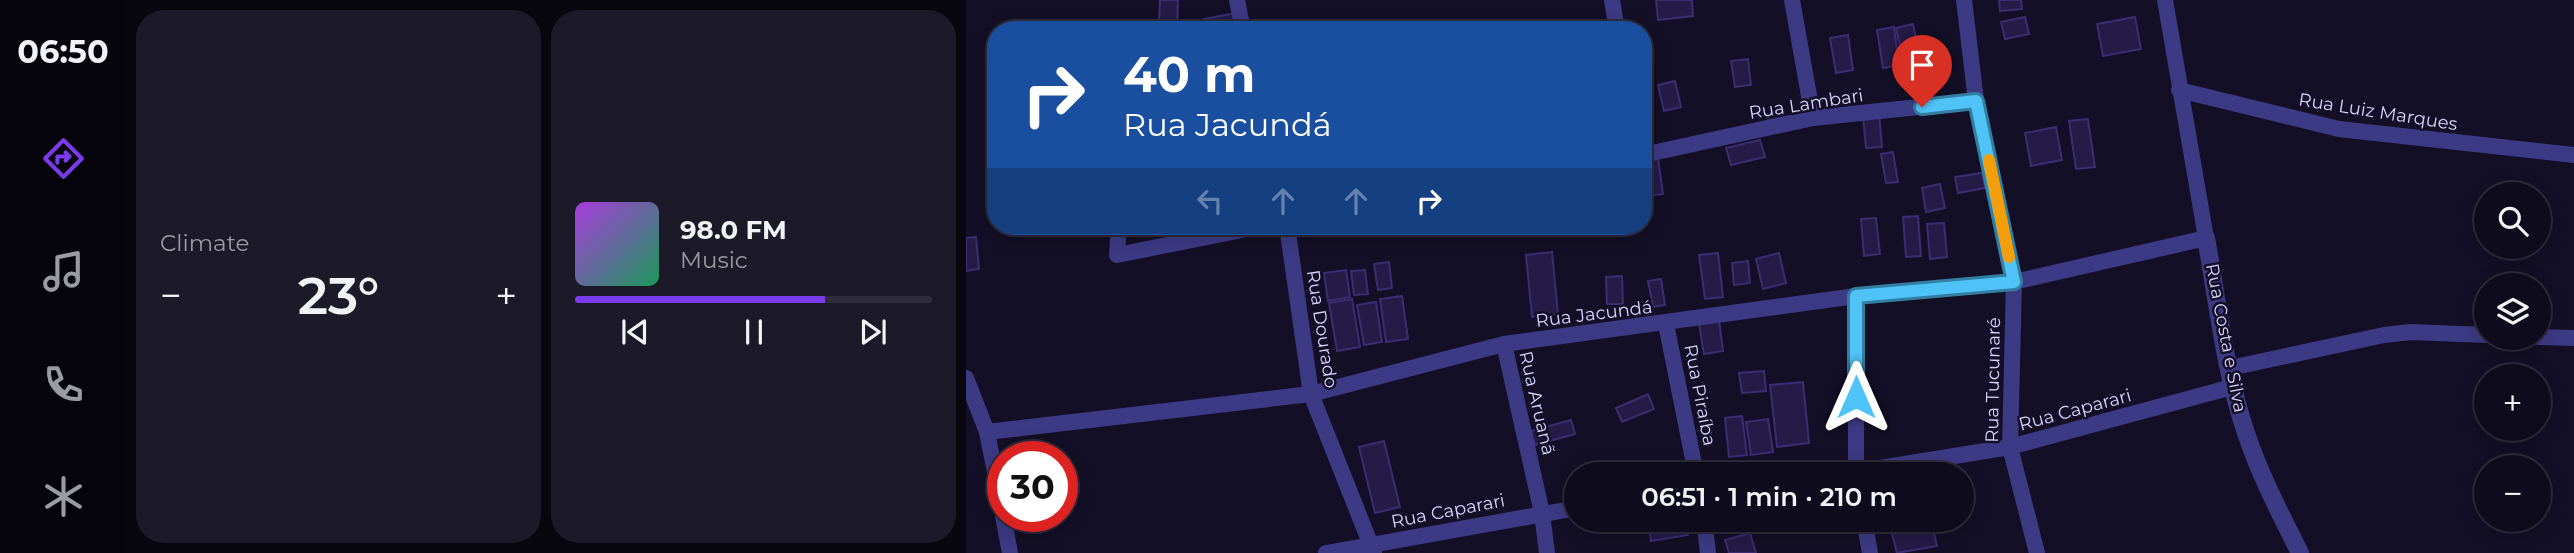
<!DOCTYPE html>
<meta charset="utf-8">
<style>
body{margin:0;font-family:Montserrat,sans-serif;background:#1c1929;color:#f1f3f6;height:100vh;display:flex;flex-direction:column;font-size:26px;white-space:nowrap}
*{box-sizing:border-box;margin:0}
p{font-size:23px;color:#9b9ba3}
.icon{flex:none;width:38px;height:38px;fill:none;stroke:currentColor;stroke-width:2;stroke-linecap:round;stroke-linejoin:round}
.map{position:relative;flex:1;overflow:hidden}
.sheet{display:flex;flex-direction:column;gap:10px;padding:10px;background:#08060f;width:840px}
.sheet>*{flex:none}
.top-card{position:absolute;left:21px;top:21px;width:665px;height:214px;border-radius:28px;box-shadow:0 4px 18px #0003,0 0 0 2px #2e2b3b;background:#1a4fa0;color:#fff;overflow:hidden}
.controls{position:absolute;left:1508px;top:182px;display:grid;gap:14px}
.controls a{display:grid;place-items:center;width:77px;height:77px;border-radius:50%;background:#0e0b1c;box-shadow:0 4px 18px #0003,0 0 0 2px #2e2b3b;font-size:35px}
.speed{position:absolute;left:21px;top:441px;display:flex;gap:14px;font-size:35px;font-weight:700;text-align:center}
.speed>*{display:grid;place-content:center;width:91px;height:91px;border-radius:50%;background:#0e0b1c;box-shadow:0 4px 18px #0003,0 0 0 2px #2e2b3b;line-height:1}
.speed .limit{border:10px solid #d22;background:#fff;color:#111}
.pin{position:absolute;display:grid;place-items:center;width:60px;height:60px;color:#fff;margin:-72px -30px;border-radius:50% 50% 50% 0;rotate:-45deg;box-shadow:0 0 7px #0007}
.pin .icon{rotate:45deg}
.me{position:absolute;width:77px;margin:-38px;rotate:0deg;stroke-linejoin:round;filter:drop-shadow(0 0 5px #0008)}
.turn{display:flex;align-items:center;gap:24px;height:147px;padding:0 21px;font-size:32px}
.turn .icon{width:91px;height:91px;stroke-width:2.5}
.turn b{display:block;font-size:49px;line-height:60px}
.lanes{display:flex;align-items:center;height:66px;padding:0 21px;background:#0003;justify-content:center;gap:35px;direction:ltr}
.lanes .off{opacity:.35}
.big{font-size:52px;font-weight:600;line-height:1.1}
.sheet .card{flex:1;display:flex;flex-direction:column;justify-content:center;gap:10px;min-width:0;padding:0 24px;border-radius:28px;background:#1c1929}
.song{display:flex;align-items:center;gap:21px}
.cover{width:84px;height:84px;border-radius:10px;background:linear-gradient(135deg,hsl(280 70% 55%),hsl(150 70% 35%))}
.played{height:7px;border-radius:4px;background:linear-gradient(90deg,#7c3aed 70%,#2e2b3b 70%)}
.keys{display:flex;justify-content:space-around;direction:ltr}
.heat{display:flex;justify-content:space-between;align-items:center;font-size:38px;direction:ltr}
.sheet .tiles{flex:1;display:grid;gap:10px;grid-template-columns:repeat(2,1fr)}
.trip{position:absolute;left:598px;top:462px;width:410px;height:70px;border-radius:35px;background:#0e0b1c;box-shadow:0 4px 18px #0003,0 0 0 2px #2e2b3b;font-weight:600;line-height:70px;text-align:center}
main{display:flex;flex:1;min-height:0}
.dock{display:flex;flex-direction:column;width:126px;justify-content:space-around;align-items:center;background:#06040b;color:#9b9ba3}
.dock .icon{width:49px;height:49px}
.dock .active{color:#7c3aed}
.dock b{font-size:32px;color:#f1f3f6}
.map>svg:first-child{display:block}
</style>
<main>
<nav class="dock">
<b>06:50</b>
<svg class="icon active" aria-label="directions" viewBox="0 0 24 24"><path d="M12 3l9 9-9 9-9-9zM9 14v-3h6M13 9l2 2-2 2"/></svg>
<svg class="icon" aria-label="music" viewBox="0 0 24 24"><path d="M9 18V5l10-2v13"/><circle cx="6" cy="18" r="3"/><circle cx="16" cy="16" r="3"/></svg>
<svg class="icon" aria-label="phone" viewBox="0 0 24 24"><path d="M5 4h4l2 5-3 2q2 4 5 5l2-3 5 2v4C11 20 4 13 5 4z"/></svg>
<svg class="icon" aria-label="climate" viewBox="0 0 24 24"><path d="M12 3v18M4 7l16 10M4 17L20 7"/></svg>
</nav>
<section class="sheet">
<div class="tiles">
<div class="card"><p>Climate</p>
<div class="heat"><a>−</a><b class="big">23°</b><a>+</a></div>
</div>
<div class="card">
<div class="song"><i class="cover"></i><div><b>98.0 FM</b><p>Music</p></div></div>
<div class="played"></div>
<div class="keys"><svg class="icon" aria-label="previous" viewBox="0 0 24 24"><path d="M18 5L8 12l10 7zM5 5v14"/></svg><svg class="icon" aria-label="pause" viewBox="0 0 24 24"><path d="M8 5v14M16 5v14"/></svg><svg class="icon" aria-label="next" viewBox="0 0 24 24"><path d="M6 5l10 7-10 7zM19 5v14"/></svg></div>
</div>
</div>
</section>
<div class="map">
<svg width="1608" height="553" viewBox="0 0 1608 553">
<rect width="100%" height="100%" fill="#130f26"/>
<g fill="#241b47" stroke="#3b2d73" stroke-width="2">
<path d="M 194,0 L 212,0 L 211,26 L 193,25 Z"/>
<path d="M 690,0 L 726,0 L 727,16 L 692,20 Z"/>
<path d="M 1033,0 L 1055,0 L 1056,9 L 1034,11 Z"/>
<path d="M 270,13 L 274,30 L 241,30 L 238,19 Z"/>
<path d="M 1059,17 L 1063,34 L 1039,39 L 1035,22 Z"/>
<path d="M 1169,17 L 1175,49 L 1137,56 L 1131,24 Z"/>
<path d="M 947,24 L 956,67 L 939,70 L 930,28 Z"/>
<path d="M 928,27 L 933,65 L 917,68 L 911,30 Z"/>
<path d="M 882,35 L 887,70 L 870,73 L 864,38 Z"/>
<path d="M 782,59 L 785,85 L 769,87 L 765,61 Z"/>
<path d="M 709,81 L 715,107 L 698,111 L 692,85 Z"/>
<path d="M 913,114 L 916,147 L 900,148 L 897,116 Z"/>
<path d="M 1122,119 L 1129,167 L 1110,169 L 1103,121 Z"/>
<path d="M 1090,127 L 1096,160 L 1065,166 L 1059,133 Z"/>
<path d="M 794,140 L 799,157 L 765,165 L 760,148 Z"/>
<path d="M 927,152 L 932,182 L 920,183 L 915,154 Z"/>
<path d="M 692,158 L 697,194 L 680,196 L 677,160 Z"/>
<path d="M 1016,173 L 1019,188 L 992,193 L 989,177 Z"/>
<path d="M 974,184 L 979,208 L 960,212 L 956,188 Z"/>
<path d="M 952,216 L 955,256 L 940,257 L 937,217 Z"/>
<path d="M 910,218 L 914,254 L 898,256 L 895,219 Z"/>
<path d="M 978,223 L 981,257 L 964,259 L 961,224 Z"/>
<path d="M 10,237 L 13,269 L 0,271 L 0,238 Z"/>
<path d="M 586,252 L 592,314 L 566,317 L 560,255 Z"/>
<path d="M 752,253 L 757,297 L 739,299 L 733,255 Z"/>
<path d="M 813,253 L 820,283 L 797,289 L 790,259 Z"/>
<path d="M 782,261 L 784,283 L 768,285 L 766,263 Z"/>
<path d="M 423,262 L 426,288 L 412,290 L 408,264 Z"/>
<path d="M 380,270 L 384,297 L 362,301 L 358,273 Z"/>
<path d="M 399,270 L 402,294 L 388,295 L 385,271 Z"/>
<path d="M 656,276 L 657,304 L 641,304 L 640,277 Z"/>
<path d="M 695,279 L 699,305 L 687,307 L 682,281 Z"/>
<path d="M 436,296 L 442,339 L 420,342 L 414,299 Z"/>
<path d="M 386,299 L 394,347 L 371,351 L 363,303 Z"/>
<path d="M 410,302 L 416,342 L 398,345 L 391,305 Z"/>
<path d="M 753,321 L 757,351 L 738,354 L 733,324 Z"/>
<path d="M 798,371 L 800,391 L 776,393 L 773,373 Z"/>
<path d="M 837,382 L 843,443 L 811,447 L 804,385 Z"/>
<path d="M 682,394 L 688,409 L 656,422 L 650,408 Z"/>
<path d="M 776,416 L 781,455 L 763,457 L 759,418 Z"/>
<path d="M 802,419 L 807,452 L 785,455 L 780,422 Z"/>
<path d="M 605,420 L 609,434 L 569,445 L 565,431 Z"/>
<path d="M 418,441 L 434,507 L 409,513 L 393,447 Z"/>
<path d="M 720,520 L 722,535 L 685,541 L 683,526 Z"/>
<path d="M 923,520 L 955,520 L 956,524 L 925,530 Z"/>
<path d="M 966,525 L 971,546 L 931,553 L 926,534 Z"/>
<path d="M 784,533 L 790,553 L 763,553 L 759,540 Z"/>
</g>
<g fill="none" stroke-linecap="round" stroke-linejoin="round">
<g stroke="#3d3a85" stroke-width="16">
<path d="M 271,0 L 277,30"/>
<path d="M 646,0 L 651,30"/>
<path d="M 826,0 L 847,118"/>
<path d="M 998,0 L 1010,101 L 1048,282 L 1044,447 L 1071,553"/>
<path d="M 1213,90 L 1373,129 L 1608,155"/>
<path d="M 677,155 L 847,118 L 1010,101"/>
<path d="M 153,226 L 151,255 L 296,226"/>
<path d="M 321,226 L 345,394 L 408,553"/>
<path d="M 700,324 L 730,474"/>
<path d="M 1573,337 L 1608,338"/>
<path d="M 538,344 L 576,513 L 581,553"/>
<path d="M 1264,368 L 1418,335 L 1445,332 L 1521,335"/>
<path d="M 0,378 L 21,432 L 37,513"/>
<path d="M 21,432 L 345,394 L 538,344 L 890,296 L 1048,282 L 1240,238 L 1199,0"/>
<path d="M 877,474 L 1044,447 L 1266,387"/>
<path d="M 890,474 L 890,296"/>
<path d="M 37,516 L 44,553"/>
<path d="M 738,520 L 742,553"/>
<path d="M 898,520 L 904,553"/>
<path d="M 360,553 L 611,508"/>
</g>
<path stroke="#3d3a85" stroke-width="18" d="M 1240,238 C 1252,304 1259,373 1281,436 C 1295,477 1315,515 1334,553"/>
</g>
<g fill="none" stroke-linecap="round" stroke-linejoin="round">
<g stroke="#337fa1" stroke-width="18">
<path id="route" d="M 890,397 L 890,296 L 1048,282 L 1010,101 L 956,107"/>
</g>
<use href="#route" stroke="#4fc3f7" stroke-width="12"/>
<path stroke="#f59e0b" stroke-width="12" d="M 1023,160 L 1043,257"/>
</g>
<g text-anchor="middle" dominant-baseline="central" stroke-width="5" stroke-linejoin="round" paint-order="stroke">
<g font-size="18" fill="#d9d4ff" stroke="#130f26">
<text transform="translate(840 104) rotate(-9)">Rua Lambari</text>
<text transform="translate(1412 112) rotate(9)">Rua Luiz Marques</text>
<text transform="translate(628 314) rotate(-7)">Rua Jacundá</text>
<text transform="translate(356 329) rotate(81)">Rua Dourado</text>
<text transform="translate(1260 338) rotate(79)">Rua Costa e Silva</text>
<text transform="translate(1027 380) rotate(-89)">Rua Tucunaré</text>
<text transform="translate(734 395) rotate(79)">Rua Piraíba</text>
<text transform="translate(571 403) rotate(77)">Rua Aruanã</text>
<text transform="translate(1109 410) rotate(-15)">Rua Caparari</text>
<text transform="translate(482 511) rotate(-11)">Rua Caparari</text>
</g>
</g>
</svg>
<div class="controls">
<a><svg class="icon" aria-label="search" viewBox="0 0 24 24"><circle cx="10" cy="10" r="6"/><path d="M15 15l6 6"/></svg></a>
<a><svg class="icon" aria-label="layers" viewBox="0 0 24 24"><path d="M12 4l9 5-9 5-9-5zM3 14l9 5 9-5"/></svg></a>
<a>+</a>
<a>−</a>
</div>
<div class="speed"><div class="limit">30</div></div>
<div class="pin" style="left:956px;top:107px;background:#d93025"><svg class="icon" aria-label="arrive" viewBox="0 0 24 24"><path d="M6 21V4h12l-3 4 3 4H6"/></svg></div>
<svg class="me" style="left:890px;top:397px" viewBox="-20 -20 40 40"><path d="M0-17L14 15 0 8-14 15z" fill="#4fc3f7" stroke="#fff" stroke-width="4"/></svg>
<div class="trip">06:51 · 1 min · 210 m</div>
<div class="top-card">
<div class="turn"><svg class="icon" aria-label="right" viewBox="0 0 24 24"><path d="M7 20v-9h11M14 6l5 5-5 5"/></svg><div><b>40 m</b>Rua Jacundá</div></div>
<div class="lanes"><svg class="icon off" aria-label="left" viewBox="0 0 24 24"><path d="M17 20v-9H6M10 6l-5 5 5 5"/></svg><svg class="icon off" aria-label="ahead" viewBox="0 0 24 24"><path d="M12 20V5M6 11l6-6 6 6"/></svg><svg class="icon off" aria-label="ahead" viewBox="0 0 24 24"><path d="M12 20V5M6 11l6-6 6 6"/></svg><svg class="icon" aria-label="right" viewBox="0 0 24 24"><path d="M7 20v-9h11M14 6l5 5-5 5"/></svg></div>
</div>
</div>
</main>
